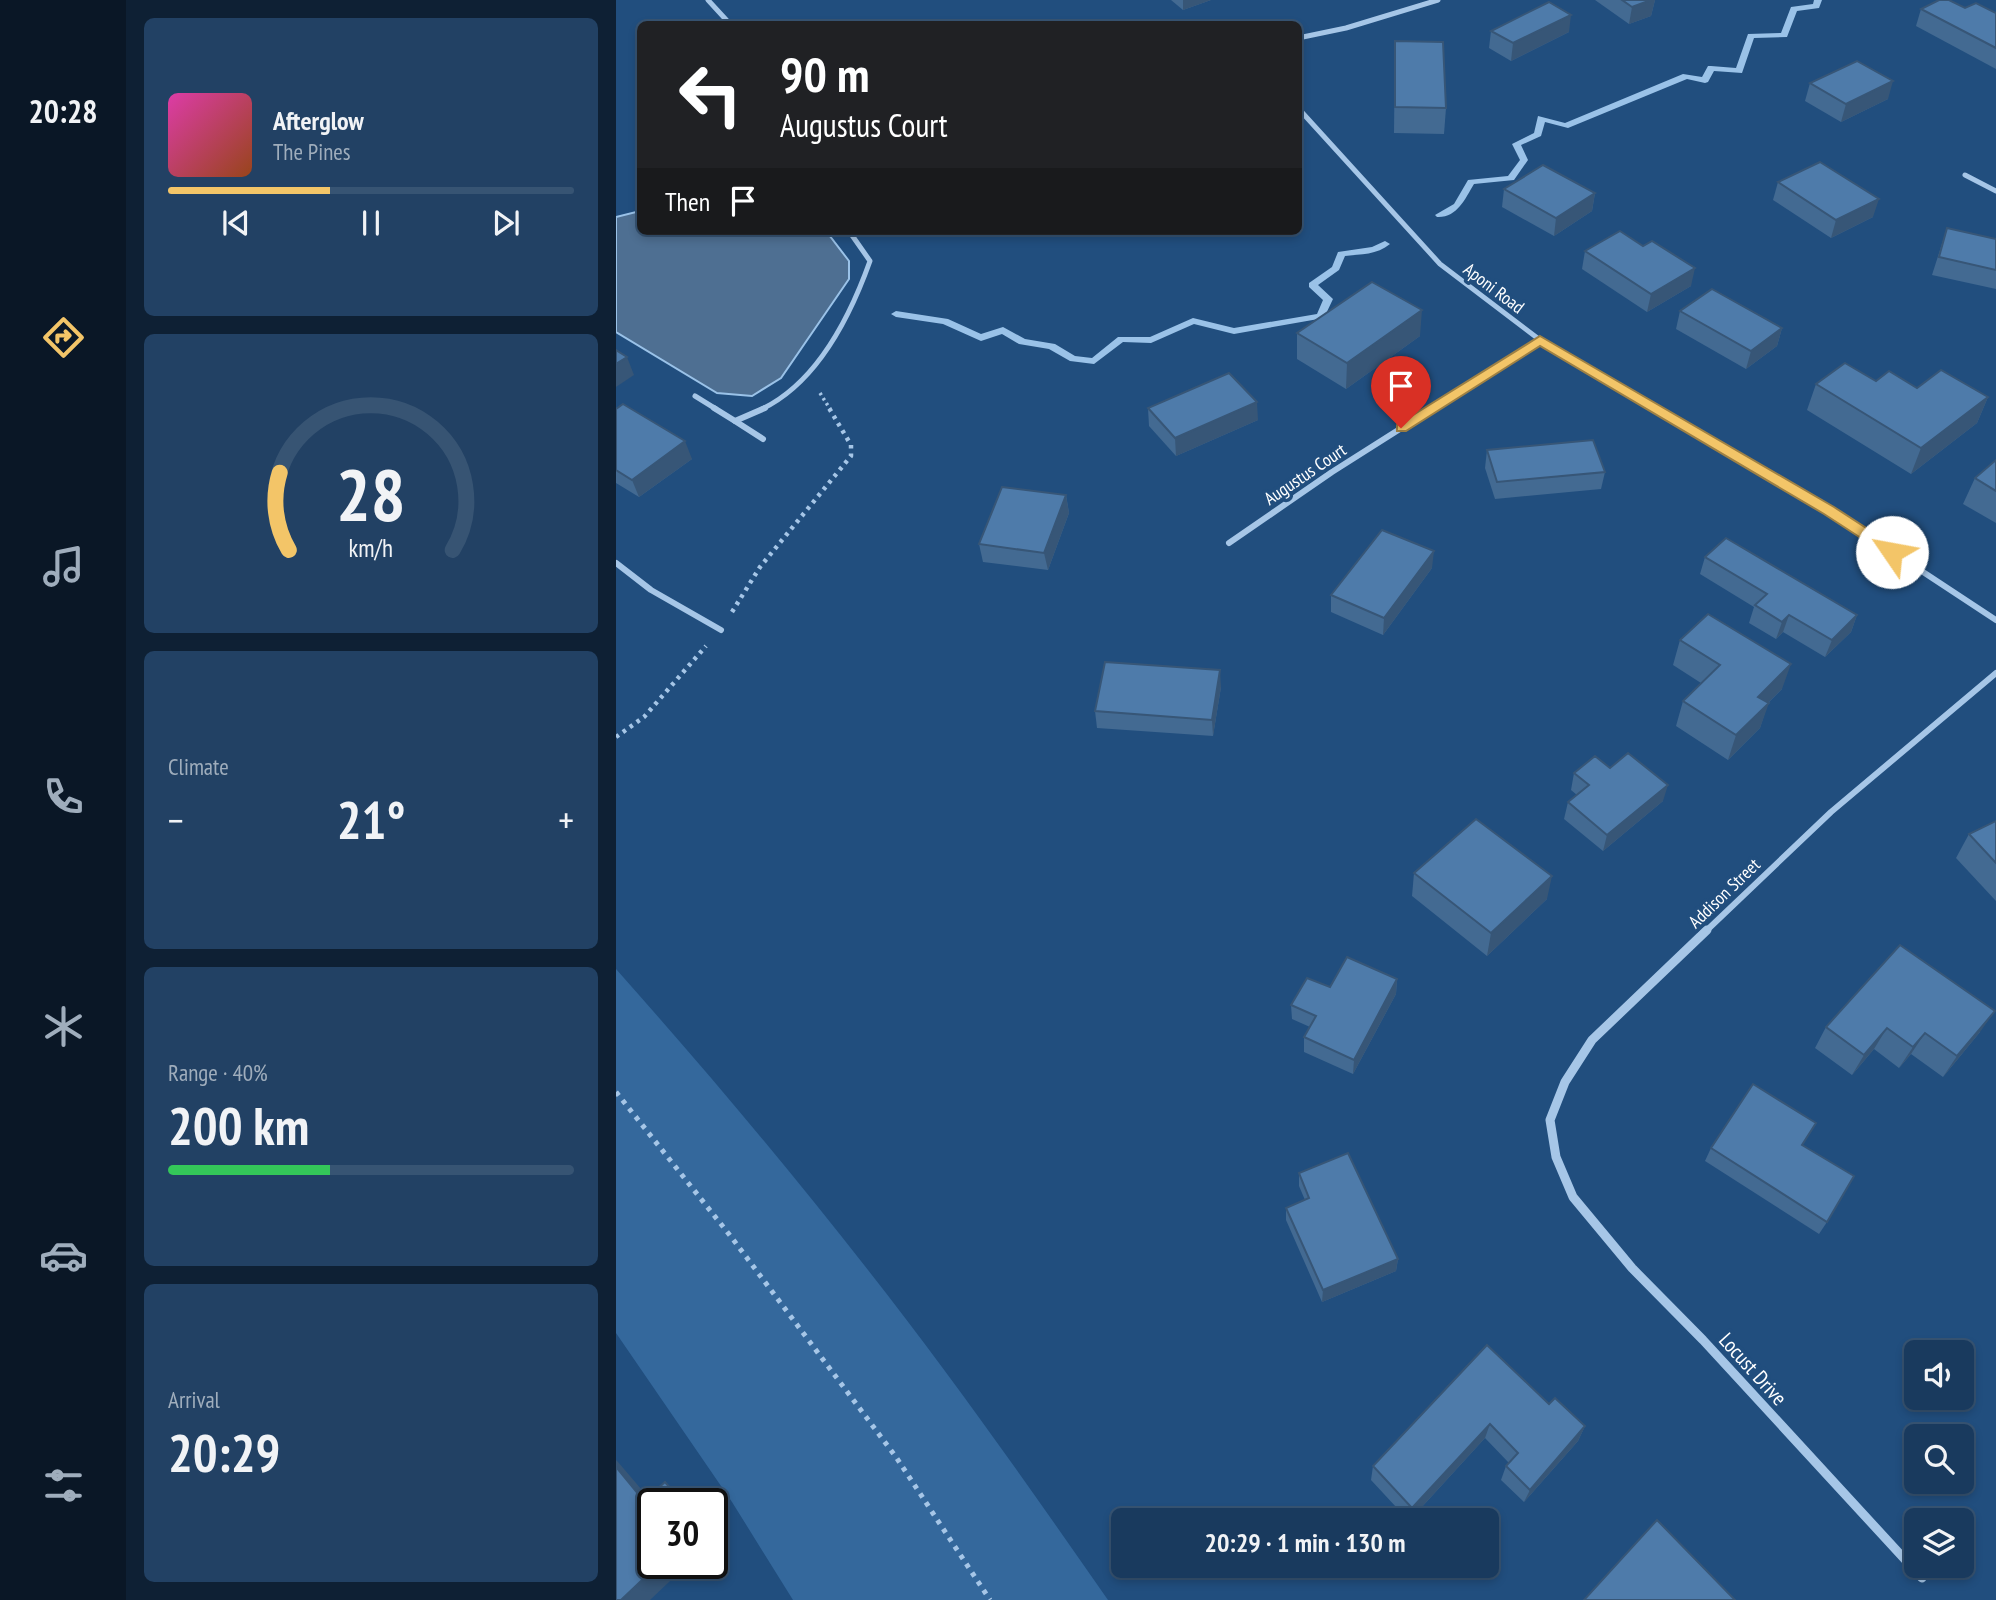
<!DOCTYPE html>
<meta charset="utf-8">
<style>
body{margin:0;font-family:"PT Sans Narrow",sans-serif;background:#224164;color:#f1f3f6;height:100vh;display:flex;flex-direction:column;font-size:26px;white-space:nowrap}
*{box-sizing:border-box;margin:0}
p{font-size:23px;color:#9fadbc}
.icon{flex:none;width:38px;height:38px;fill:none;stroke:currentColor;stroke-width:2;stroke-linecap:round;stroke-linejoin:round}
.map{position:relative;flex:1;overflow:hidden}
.side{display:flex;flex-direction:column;gap:18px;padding:18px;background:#0e2034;width:490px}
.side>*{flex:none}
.banner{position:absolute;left:21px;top:21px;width:665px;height:214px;border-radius:10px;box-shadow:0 4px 10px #0003,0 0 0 2px #375473;background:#202124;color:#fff;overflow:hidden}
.buttons{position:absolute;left:1288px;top:1340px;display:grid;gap:14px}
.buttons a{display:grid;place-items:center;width:70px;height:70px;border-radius:10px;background:#193a5e;box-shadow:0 4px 10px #0003,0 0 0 2px #375473;font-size:35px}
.speed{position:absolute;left:21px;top:1488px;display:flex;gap:14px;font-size:35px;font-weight:700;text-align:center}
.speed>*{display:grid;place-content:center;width:91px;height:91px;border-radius:50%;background:#193a5e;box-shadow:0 4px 10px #0003,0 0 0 2px #375473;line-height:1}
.speed .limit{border:4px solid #111;border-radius:10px;background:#fff;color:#111}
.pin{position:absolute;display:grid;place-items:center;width:60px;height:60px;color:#fff;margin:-72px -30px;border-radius:50% 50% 50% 0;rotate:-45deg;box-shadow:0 0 7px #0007}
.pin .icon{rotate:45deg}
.me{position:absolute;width:77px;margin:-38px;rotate:303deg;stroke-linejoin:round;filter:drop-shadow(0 0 5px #0008)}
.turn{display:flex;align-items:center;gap:24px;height:147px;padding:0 28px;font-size:32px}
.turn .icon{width:91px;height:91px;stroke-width:2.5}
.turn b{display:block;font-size:49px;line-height:60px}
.then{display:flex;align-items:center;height:66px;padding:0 28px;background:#0003;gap:14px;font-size:26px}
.big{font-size:52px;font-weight:800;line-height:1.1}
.side .card{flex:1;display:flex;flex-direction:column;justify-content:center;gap:10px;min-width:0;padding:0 24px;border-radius:10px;background:#224164}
.side .dial{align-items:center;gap:0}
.dial svg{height:182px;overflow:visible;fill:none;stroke:#375473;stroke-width:7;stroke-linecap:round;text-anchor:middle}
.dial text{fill:#f1f3f6;stroke:none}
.song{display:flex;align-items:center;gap:21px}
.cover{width:84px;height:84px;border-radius:10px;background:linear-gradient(135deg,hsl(320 70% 55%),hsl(20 70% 35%))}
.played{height:7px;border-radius:4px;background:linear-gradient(90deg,#f3c568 40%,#375473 40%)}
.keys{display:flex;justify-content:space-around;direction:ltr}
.heat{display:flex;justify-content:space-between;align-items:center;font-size:38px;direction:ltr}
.charge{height:10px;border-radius:5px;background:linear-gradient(90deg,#34c759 40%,#375473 0)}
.trip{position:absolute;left:495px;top:1508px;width:388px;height:70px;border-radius:10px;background:#193a5e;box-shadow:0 4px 10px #0003,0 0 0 2px #375473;font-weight:800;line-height:70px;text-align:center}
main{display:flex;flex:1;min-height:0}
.menu{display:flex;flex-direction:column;width:126px;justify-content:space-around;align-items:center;background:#0a1726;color:#9fadbc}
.menu .icon{width:49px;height:49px}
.menu .active{color:#f3c568}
.menu b{font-size:32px;color:#f1f3f6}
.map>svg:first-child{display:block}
</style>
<main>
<nav class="menu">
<b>20:28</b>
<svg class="icon active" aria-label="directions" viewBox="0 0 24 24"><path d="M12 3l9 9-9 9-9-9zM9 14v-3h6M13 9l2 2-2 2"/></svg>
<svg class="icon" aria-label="music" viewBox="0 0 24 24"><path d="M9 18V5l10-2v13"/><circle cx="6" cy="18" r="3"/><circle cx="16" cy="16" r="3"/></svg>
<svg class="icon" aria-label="phone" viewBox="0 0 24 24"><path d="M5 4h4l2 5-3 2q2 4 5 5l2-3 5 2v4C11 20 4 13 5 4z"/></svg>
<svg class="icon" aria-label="climate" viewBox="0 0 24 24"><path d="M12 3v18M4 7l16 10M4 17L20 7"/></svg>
<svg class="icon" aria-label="car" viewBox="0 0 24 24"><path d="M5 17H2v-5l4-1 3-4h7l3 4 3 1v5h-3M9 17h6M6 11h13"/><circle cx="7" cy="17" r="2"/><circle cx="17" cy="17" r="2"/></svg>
<svg class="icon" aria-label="filters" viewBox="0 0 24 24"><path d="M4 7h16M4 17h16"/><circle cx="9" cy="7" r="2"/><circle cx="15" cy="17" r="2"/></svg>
</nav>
<section class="side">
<div class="card">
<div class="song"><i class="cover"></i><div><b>Afterglow</b><p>The Pines</p></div></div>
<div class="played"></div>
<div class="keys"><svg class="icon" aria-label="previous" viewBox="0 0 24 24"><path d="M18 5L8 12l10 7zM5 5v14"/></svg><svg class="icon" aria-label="pause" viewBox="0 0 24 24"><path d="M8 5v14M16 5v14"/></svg><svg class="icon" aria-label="next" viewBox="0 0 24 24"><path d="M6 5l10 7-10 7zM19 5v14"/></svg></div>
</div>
<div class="card dial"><svg viewBox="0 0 100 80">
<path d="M14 69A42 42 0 1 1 86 69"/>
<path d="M14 69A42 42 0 0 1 10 35" stroke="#f3c568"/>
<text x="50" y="56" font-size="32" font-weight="700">28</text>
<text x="50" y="72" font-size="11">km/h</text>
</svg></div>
<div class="card"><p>Climate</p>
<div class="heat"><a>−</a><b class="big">21°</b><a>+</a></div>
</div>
<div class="card"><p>Range · 40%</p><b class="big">200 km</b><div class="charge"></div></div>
<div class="card"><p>Arrival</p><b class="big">20:29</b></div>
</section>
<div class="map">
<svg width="1380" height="1600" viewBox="0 0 1380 1600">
<rect width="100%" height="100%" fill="#214e7e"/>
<path fill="#34689c" d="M 0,969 C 87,1067 171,1166 252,1270 C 336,1377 414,1488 492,1600 L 177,1600 L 116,1502 L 0,1333 Z"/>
<path fill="#4e6f92" stroke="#9ac2e8" stroke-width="2" d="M 24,211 L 24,231 L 210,231 L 233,261 L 233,279 L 165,378 L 136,396 L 101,393 L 0,332 L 0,217 Z"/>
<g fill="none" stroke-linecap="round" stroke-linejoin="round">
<g fill="#9ac2e8" fill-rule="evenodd">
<path d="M 1198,0 L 1206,0 L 1203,8 L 1181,11 L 1171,37 L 1138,38 L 1126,73 L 1098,71 L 1092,82 L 1089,83 L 1071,79 L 952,128 L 929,122 L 925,136 L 905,145 L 912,160 L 898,180 L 858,184 C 849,199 841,218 821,217 L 819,215 L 838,204 L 852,180 L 892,176 L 904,160 L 896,144 L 918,133 L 922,116 L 949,123 L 1067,74 L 1086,77 L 1092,66 L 1095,66 L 1120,68 L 1132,34 L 1165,33 L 1175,7 L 1197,4 Z"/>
<path d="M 769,241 L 774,244 C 761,255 745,254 729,256 L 723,270 L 702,285 L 717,299 L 708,318 L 618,334 L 578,324 L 535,343 L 507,342 L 478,364 L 454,361 L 433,349 L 403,344 L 386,334 L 365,341 L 327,324 L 280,317 L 275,314 L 280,311 L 332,319 L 365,334 L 387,327 L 409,339 L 439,344 L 459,356 L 476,358 L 502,337 L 534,337 L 577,318 L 618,328 L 701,314 L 707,300 L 693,287 L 693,283 L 716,267 L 722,252 L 756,247 Z"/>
</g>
<path stroke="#a6c6e7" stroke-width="3.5" stroke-dasharray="2.5 3.5" stroke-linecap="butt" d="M 204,393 L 214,409"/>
<g stroke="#a6c6e7" stroke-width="4.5" stroke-dasharray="3.5 5" stroke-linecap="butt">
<path d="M 116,612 L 144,567 L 235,456 L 235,445 L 213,408"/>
<path d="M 0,737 L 28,717 L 90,646"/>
</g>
<path stroke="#a6c6e7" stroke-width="5" stroke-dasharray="4.5 6" stroke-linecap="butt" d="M 0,1092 L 116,1238 L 280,1457 L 374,1600"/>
<g stroke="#a6c6e7" stroke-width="5">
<path d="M 92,0 L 114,24"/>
<path d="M 682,38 L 730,28 L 822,0"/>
<path d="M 682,108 L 824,264 L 924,340 L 1042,409"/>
<path d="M 1349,175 L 1380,191"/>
<path d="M 79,396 L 100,409"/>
<path d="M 146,409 C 202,382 234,317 254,261 L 233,231"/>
<path d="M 815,409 L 924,340"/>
</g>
<g stroke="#a6c6e7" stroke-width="6">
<path d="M 98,408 L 119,421 L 149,408"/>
<path d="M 1039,408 L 1213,510 L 1380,620"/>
<path d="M 119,421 L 147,439"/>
<path d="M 613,543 L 716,472 L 817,408"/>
<path d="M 0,563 L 35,590 L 105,630"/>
<path d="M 1089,932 L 1215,812 L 1380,673"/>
</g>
<path stroke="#a6c6e7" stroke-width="9" d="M 1091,930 L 976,1040 L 949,1082 L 934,1120 L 940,1157 L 957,1197 L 1016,1268 L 1087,1340 L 1306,1578"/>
</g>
<g fill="#436a92">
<path d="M 555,0 L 595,0 L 567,10 Z"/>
<path d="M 979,0 L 1039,0 L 1035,16 L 1013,24 Z"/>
<path d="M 1349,8 L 1380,13 L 1380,69 L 1300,26 L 1305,9 Z"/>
<path d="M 875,31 L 953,32 L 895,61 L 873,48 Z"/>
<path d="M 779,41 L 830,108 L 828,134 L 778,133 Z"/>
<path d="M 1194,83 L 1272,99 L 1225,122 L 1189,101 Z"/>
<path d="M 1162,182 L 1257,217 L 1215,238 L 1157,200 Z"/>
<path d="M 888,189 L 979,193 L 976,211 L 938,236 L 886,207 Z"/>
<path d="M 1331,228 L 1380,239 L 1380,289 L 1316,275 Z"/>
<path d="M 1027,246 L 1075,286 L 1031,312 L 966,269 L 969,251 Z"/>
<path d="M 1064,311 L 1166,328 L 1161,346 L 1130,369 L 1060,329 Z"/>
<path d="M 681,333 L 804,336 L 730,389 L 681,359 Z"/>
<path d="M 1260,381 L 1301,388 L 1372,397 L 1361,423 L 1295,474 L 1191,410 L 1200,384 Z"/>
<path d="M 532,408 L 642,420 L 560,456 L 533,426 Z"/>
<path d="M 0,409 L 76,459 L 23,497 L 0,483 Z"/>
<path d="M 871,450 L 989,472 L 985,489 L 879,499 L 869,468 Z"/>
<path d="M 1380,460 L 1380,523 L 1347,504 L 1359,478 Z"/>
<path d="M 450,495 L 453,513 L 432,570 L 367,562 L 363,544 Z"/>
<path d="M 1089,557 L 1241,615 L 1235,632 L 1209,657 L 1167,632 L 1160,639 L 1133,623 L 1138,607 L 1084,574 Z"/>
<path d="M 816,568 L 767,635 L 715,612 L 715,595 Z"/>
<path d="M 1064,640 L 1166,689 L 1152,703 L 1144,728 L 1112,760 L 1060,726 L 1067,701 L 1085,683 L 1057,665 Z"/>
<path d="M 605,687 L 597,736 L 481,728 L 479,711 Z"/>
<path d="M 994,768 L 1047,801 L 987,851 L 948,819 L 952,802 L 961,795 L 955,790 L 958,773 Z"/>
<path d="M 1380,821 L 1380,901 L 1340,858 L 1353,834 Z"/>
<path d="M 798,873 L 931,899 L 871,956 L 796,896 Z"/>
<path d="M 1284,945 L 1364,1032 L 1327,1077 L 1295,1054 L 1283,1068 L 1258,1049 L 1236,1075 L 1199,1048 L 1210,1027 Z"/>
<path d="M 781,979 L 780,994 L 737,1074 L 688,1052 L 688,1037 L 694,1027 L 676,1019 L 675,1005 L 714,987 Z"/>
<path d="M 1186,1145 L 1211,1222 L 1203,1234 L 1089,1161 L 1095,1148 Z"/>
<path d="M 683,1173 L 782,1259 L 780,1271 L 706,1302 L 670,1220 L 670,1208 L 689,1200 L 683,1186 Z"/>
<path d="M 871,1345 L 933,1404 L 969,1426 L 962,1441 L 908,1502 L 885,1480 L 890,1466 L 893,1463 L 869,1438 L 793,1521 L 755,1480 L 757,1466 Z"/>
</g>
<g fill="#375677">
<path d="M 567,0 L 595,0 L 567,10 Z"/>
<path d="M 1022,0 L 1039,0 L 1035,16 L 1013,24 L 1016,7 Z"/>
<path d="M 955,15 L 953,32 L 895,61 L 897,43 Z"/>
<path d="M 1277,81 L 1272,99 L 1225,122 L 1230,104 Z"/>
<path d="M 979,193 L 976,211 L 938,236 L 940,218 Z"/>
<path d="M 1263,199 L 1257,217 L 1215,238 L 1220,220 Z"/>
<path d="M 1079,268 L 1075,286 L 1031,312 L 1035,294 Z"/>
<path d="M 806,310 L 804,336 L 730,389 L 731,363 Z"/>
<path d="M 1166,328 L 1161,346 L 1130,369 L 1135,351 Z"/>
<path d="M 11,357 L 18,375 L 0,387 L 0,364 Z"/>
<path d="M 1372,397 L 1361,423 L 1295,474 L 1305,448 Z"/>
<path d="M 641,402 L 642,420 L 560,456 L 559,438 Z"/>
<path d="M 69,441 L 76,459 L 23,497 L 16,480 Z"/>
<path d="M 450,495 L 453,513 L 432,570 L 428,553 Z"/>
<path d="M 818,551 L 816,568 L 767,635 L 768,618 Z"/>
<path d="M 1173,615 L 1167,632 L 1160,639 L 1166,622 Z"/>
<path d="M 1241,615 L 1235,632 L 1209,657 L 1216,640 Z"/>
<path d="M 1175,664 L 1166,689 L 1133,721 L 1142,697 Z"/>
<path d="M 604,670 L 605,687 L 597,736 L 596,720 Z"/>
<path d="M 1153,703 L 1144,728 L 1112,760 L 1120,735 Z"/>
<path d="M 1052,785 L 1047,801 L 987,851 L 991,835 Z"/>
<path d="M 936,876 L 931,899 L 871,956 L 875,933 Z"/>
<path d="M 781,979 L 780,994 L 737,1074 L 738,1060 Z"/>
<path d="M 1379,1011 L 1364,1032 L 1327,1077 L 1341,1056 Z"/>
<path d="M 1271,1028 L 1258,1049 L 1236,1075 L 1248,1055 Z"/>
<path d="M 1309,1033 L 1295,1054 L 1283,1068 L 1297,1047 Z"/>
<path d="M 782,1259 L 780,1271 L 706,1302 L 707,1290 Z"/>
<path d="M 874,1424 L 869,1438 L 793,1521 L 796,1508 Z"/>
<path d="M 969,1426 L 962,1441 L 908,1502 L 914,1490 Z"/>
<path d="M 0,1460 L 2,1462 L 37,1503 L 28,1501 L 0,1467 Z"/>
<path d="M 49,1482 L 65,1496 L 72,1503 L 67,1503 Z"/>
<path d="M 44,1563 L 73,1563 L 34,1600 L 5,1600 Z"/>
</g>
<g fill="#4e7baa" stroke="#375677" stroke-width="2">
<path d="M 1006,0 L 1035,0 L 1016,7 Z"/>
<path d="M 1323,0 L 1333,0 L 1349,8 L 1360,3 L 1380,13 L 1380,48 L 1305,9 Z"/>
<path d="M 933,2 L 955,15 L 897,43 L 875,31 Z"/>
<path d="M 779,41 L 827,42 L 830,108 L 779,107 Z"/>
<path d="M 1241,61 L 1277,81 L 1230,104 L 1194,83 Z"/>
<path d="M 1204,162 L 1263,199 L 1220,220 L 1162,182 Z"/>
<path d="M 927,165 L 979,193 L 940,218 L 888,189 Z"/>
<path d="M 1331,228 L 1380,239 L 1380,270 L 1323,257 Z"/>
<path d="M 1004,231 L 1027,246 L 1036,241 L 1079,268 L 1035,294 L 969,251 Z"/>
<path d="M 756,282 L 806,310 L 731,363 L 681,333 Z"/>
<path d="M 1096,289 L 1166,328 L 1135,351 L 1064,311 Z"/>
<path d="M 0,350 L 11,357 L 0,364 Z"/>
<path d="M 1229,363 L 1260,381 L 1273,371 L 1301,388 L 1325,370 L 1372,397 L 1305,448 L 1200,384 Z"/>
<path d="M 613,373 L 641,402 L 559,438 L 532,408 Z"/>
<path d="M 7,404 L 69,441 L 16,480 L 0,470 L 0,409 Z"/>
<path d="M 977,440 L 989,472 L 881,482 L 871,450 Z"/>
<path d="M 1380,460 L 1380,491 L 1359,478 Z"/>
<path d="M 386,487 L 450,495 L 428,553 L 363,544 Z"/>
<path d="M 766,530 L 818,551 L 768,618 L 715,595 Z"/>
<path d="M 1110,538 L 1241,615 L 1216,640 L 1173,615 L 1166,622 L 1139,605 L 1151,594 L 1089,557 Z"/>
<path d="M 1092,614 L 1175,664 L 1142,697 L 1153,703 L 1120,735 L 1067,701 L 1104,665 L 1064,640 Z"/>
<path d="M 489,662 L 604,670 L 596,720 L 479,711 Z"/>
<path d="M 1012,753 L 1052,785 L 991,835 L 952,802 L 973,785 L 958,773 L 979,756 L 994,768 Z"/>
<path d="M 860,819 L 936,876 L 875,933 L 798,873 Z"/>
<path d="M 1380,821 L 1380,863 L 1353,834 Z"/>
<path d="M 1284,945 L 1379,1011 L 1341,1056 L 1309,1033 L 1297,1047 L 1271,1028 L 1248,1055 L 1210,1027 Z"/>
<path d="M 731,957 L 781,979 L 738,1060 L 688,1037 L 700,1016 L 675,1005 L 691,978 L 714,987 Z"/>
<path d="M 1137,1084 L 1200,1123 L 1186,1145 L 1238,1176 L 1211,1222 L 1095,1148 Z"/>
<path d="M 732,1153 L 782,1259 L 707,1290 L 670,1208 L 693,1198 L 683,1173 Z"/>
<path d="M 871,1345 L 933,1404 L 939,1398 L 969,1426 L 914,1490 L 890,1466 L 902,1453 L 874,1424 L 796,1508 L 757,1466 Z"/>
<path d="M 0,1467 L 28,1501 L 49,1482 L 67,1503 L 37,1503 L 37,1563 L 44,1563 L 5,1600 L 0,1600 Z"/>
<path d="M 1041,1520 L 1119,1600 L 968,1600 Z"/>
</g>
<path fill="#f3c568" stroke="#9e8044" stroke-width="2" d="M 924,336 L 1218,507 L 1281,548 L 1281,555 L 1271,555 L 1208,514 L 924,346 L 790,431 L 781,431 L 781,425 Z"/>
<g text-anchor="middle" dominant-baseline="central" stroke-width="7" stroke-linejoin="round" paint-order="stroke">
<g font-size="18" fill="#fff" stroke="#214e7e">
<text transform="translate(878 288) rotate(37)">Aponi Road</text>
<text transform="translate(689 474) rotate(-34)">Augustus Court</text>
<text transform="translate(1108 893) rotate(-44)">Addison Street</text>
</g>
<g font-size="21" fill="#fff" stroke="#214e7e">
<text transform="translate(1137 1369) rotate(48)">Locust Drive</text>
</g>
</g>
</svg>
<div class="buttons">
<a><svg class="icon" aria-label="sound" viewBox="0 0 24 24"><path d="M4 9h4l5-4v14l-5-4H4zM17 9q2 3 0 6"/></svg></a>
<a><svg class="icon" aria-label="search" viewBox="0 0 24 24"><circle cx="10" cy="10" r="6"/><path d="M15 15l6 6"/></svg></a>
<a><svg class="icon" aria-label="layers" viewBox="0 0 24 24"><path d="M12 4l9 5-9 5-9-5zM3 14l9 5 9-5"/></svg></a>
</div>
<div class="speed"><div class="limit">30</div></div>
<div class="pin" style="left:785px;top:428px;background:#d93025"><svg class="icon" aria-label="arrive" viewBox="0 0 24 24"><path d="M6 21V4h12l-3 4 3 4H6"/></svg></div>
<svg class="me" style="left:1276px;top:552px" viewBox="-20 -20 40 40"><circle r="19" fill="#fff"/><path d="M0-13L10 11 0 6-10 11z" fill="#f3c568"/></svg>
<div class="trip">20:29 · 1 min · 130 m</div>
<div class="banner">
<div class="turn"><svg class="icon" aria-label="left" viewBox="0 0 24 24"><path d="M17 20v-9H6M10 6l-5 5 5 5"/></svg><div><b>90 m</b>Augustus Court</div></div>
<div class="then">Then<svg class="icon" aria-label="arrive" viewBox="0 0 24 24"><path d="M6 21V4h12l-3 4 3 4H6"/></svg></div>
</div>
</div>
</main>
